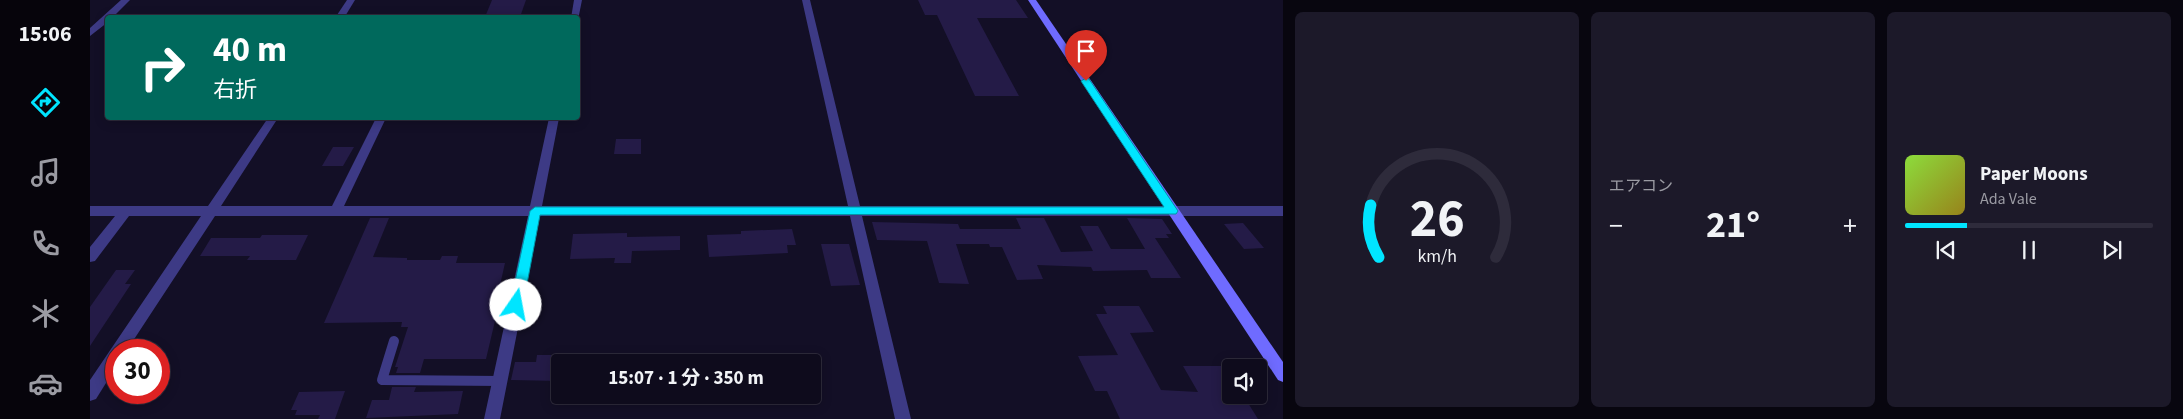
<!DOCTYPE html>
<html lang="ja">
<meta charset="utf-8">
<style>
body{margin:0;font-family:"Source Sans 3","Noto Sans JP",sans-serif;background:#1c1929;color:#f1f3f6;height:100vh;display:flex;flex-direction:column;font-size:19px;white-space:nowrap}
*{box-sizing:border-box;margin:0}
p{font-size:16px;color:#9b9ba3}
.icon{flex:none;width:28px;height:28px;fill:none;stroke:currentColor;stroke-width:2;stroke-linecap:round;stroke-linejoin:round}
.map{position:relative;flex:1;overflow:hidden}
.details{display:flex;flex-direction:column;gap:12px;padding:12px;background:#08060f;width:900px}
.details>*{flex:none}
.hud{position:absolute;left:15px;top:15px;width:475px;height:105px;border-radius:5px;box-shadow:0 2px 12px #0003,0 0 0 1px #2e2b3b;background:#00695c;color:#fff;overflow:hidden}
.buttons{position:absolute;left:1132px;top:359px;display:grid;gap:10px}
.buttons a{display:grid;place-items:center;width:45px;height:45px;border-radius:5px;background:#0e0b1c;box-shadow:0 2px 12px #0003,0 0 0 1px #2e2b3b;font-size:25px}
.speed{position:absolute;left:15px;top:339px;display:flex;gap:10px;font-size:25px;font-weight:700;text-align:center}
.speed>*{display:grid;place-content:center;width:65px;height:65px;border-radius:50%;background:#0e0b1c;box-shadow:0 2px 12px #0003,0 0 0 1px #2e2b3b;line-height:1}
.speed .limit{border:8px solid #d22;background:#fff;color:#111}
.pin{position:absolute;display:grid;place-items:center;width:42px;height:42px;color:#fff;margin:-51px -21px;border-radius:50% 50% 50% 0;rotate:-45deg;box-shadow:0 0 5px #0007}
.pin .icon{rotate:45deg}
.me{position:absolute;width:55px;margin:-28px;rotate:12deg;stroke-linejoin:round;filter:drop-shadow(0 0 4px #0008)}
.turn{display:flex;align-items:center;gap:18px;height:105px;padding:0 25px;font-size:22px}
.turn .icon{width:65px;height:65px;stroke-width:2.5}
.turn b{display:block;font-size:35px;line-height:42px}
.big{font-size:38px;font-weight:700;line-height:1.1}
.details .tile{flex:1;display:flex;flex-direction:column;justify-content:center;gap:8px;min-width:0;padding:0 18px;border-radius:8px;background:#1c1929}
.details .dial{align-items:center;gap:0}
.dial svg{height:130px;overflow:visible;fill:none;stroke:#2e2b3b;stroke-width:7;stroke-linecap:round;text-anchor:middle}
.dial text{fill:#f1f3f6;stroke:none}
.song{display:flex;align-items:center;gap:15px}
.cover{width:60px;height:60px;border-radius:8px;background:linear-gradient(135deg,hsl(90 70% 55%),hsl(50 70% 35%))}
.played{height:5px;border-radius:2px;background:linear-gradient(90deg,#00e5ff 25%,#2e2b3b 25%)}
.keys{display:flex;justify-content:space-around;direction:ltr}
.heat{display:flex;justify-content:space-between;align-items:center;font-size:28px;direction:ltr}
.details .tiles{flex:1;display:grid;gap:12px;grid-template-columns:repeat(3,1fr)}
.trip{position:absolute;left:461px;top:354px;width:270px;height:50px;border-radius:5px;background:#0e0b1c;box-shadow:0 2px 12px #0003,0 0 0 1px #2e2b3b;font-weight:700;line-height:50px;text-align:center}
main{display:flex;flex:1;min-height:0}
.tabs{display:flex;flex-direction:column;width:90px;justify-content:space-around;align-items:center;background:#06040b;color:#9b9ba3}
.tabs .icon{width:35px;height:35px}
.tabs .on{color:#00e5ff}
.tabs b{font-size:22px;color:#f1f3f6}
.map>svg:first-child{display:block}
</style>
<main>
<nav class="tabs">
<b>15:06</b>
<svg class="icon on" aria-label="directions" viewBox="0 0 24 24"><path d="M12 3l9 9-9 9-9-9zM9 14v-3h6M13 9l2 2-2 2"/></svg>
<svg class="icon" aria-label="music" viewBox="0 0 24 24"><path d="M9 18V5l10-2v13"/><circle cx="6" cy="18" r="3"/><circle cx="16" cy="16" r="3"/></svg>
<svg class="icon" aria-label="phone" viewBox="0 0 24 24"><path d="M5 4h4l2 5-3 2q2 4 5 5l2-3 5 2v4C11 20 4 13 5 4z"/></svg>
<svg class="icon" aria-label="climate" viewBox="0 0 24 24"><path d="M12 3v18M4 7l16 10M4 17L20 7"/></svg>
<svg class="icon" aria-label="car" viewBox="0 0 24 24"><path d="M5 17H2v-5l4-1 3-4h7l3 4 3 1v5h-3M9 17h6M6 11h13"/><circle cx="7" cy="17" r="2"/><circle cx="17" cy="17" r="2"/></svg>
</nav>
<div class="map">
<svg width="1193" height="419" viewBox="0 0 1193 419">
<rect width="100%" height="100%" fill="#130f26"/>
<g fill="#241b47">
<path d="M 402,0 L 436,0 L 430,17 L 395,17 Z"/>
<path d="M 828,0 L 926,0 L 938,18 L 887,18 L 929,96 L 885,96 L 847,15 L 835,15 Z"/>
<path d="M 526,139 L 551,139 L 551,154 L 524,154 Z"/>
<path d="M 243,147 L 264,147 L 253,166 L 232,166 Z"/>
<path d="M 280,218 L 299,218 L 283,257 L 317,258 L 317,260 L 350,260 L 352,256 L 368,256 L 366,263 L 415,263 L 406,303 L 413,303 L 409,321 L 405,321 L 396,359 L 334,359 L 330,373 L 306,373 L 308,367 L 305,367 L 318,327 L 311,327 L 312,322 L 234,323 Z"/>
<path d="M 926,218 L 954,218 L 971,252 L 1003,251 L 990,226 L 1008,226 L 1021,249 L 1055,249 L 1037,218 L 1072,219 L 1082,234 L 1076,234 L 1079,238 L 1065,238 L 1091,278 L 1061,278 L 1057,270 L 1003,271 L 1001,267 L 947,265 L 953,279 L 927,280 L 912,247 L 900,247 L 899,244 L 866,244 L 879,284 L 849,283 L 837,241 L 787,240 L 782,222 L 868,224 L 870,229 L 931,229 Z"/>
<path d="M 1153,223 L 1174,248 L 1154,249 L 1134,224 Z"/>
<path d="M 702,229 L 706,245 L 697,245 L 698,253 L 619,257 L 617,235 L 651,234 L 651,231 Z"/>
<path d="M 537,233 L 537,237 L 590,236 L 590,250 L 542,251 L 541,263 L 524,263 L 525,258 L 480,259 L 483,234 Z"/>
<path d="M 172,235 L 218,235 L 206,260 L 157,260 L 160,256 L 110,256 L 121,238 L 170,238 Z"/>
<path d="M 731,244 L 759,244 L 770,285 L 741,286 Z"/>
<path d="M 26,270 L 45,270 L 35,284 L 41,284 L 0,346 L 0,307 Z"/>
<path d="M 1013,306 L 1049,306 L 1064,332 L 1040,333 L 1071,390 L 1108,392 L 1093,366 L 1167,366 L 1168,368 L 1141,368 L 1141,395 L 1153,395 L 1168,419 L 1030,419 L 1017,391 L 1005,391 L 988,356 L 1028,355 L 1006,314 L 1017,314 Z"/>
<path d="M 447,355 L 470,355 L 470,381 L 421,380 L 425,362 L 446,362 Z"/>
<path d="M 302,387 L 326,387 L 324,392 L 373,391 L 368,414 L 276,418 L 282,400 L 299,400 Z"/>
<path d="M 255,391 L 245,419 L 228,419 L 230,415 L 205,415 L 207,410 L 201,410 L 209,392 Z"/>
</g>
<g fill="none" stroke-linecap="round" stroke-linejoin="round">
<path stroke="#3d3a85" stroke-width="10" d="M 304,341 L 292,380 L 411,381"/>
<g fill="#3d3a85" fill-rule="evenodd">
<path d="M 31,0 L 40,0 L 22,18 L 18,18 L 18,22 L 0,36 L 0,28 Z"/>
<path d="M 257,0 L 265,0 L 254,18 L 245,18 Z"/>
<path d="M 484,0 L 492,0 L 488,20 L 488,18 L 481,18 Z"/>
<path d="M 712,0 L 720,0 L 770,206 L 1193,206 L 1193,216 L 772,216 L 821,419 L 805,419 L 760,216 L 450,216 L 410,419 L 394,419 L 438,216 L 125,216 L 37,350 L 26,350 L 26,367 L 6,399 L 0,401 L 0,380 L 111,216 L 39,216 L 5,261 L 0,262 L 0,247 L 25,216 L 0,216 L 0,206 L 118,206 L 178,118 L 188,118 L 131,206 L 242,206 L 286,118 L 296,118 L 254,206 L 440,206 L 459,118 L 469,118 L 452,206 L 758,206 Z"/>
</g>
<path fill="#6f6bff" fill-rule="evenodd" d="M 938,0 L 946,0 L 1193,362 L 1193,382 L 1188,380 Z"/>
</g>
<path fill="#00e5ff" stroke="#0095a6" d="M 996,78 L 999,79 L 1086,208 L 1088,211 L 1086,214 L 450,215 L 433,305 L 431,309 L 426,311 L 422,309 L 420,305 L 440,211 L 445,207 L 1074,207 L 991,81 Z"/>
</svg>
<div class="buttons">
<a><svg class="icon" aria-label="sound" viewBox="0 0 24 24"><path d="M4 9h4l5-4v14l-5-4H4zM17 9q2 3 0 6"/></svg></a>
</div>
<div class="speed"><div class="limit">30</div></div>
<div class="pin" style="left:996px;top:81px;background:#d93025"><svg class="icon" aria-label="arrive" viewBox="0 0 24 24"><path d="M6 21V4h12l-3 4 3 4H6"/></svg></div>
<svg class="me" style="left:426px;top:305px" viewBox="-20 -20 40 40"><circle r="19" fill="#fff"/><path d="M0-13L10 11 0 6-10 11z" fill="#00e5ff"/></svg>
<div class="trip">15:07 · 1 分 · 350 m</div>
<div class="hud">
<div class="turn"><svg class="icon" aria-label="right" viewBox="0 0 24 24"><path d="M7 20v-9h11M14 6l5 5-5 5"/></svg><div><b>40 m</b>右折</div></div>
</div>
</div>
<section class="details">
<div class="tiles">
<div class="tile dial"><svg viewBox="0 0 100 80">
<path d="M14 69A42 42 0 1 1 86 69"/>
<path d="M14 69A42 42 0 0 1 9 37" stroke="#00e5ff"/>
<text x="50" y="56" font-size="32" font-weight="700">26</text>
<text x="50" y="72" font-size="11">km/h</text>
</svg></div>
<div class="tile"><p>エアコン</p>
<div class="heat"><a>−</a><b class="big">21°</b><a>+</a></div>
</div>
<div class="tile">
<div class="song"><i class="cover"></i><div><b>Paper Moons</b><p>Ada Vale</p></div></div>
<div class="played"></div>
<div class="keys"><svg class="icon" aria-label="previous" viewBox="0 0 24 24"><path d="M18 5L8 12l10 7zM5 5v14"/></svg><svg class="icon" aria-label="pause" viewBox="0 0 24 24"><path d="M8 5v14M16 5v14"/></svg><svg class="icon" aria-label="next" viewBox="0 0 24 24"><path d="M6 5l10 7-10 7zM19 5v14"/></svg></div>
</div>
</div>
</section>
</main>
